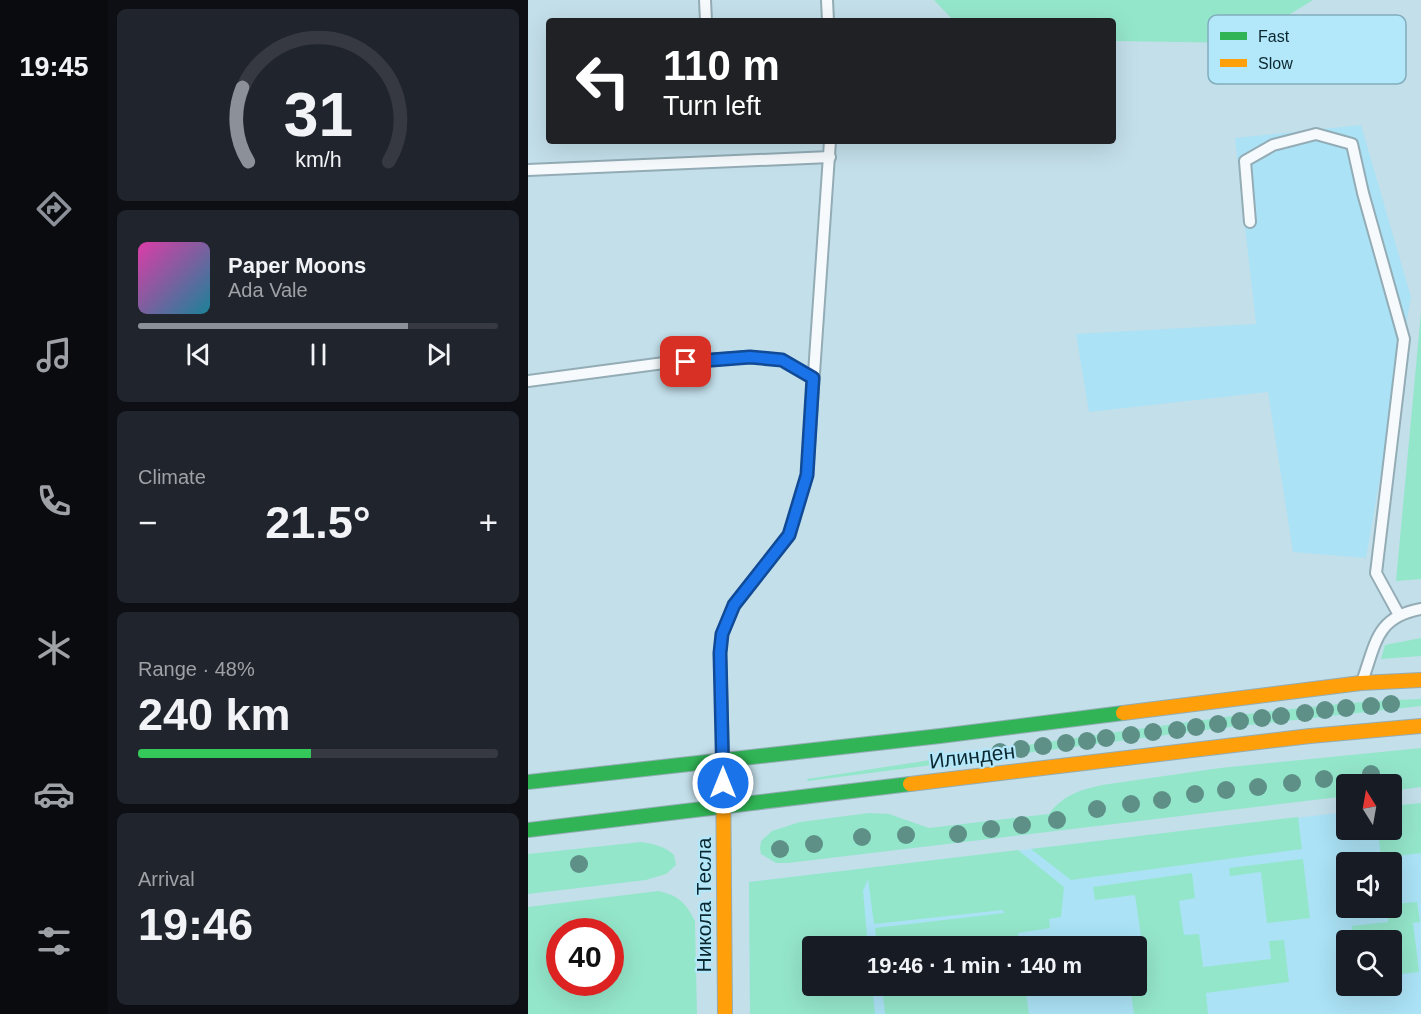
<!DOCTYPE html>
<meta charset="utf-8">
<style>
body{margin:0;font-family:Arial,sans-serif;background:#20242c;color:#f1f3f6;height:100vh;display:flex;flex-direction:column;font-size:22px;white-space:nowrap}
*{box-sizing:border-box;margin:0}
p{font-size:20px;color:#9ea1a6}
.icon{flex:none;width:33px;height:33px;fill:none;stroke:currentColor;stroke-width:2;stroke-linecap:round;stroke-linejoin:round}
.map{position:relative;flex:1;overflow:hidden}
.drawer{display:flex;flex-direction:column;gap:9px;padding:9px;background:#0d0f14;width:420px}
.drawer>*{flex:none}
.top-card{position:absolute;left:18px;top:18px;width:570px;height:126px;border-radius:6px;box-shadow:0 6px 24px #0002;background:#202124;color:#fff;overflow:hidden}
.needle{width:39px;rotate:349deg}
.controls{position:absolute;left:808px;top:774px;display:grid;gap:12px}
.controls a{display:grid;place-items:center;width:66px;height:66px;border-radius:6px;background:#171b24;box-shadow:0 6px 24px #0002;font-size:30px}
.speed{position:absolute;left:18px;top:918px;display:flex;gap:12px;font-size:30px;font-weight:700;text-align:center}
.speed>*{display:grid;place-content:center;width:78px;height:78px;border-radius:50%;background:#171b24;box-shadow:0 6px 24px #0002;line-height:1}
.speed .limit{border:9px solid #d22;background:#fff;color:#111}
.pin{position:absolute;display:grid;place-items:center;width:51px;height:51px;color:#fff;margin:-26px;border-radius:12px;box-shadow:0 3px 9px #0006}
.me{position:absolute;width:66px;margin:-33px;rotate:0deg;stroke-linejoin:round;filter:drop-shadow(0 0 4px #0008)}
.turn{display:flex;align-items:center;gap:21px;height:126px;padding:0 18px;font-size:27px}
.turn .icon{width:78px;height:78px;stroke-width:2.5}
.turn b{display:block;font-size:42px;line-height:51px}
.big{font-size:45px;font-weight:700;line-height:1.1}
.drawer .tile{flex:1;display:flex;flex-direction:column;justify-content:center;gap:9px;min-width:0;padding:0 21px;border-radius:9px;background:#20242c}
.drawer .dial{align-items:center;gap:0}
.dial svg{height:156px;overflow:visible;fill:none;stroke:#363941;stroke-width:7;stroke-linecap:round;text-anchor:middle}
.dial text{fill:#f1f3f6;stroke:none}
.song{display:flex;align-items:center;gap:18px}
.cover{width:72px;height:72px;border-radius:9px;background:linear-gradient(135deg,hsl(320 70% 55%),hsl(190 70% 35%))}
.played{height:6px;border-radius:3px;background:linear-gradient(90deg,#8c9099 75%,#363941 75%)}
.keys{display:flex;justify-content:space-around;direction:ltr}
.heat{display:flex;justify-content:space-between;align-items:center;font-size:33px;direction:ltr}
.charge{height:9px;border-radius:4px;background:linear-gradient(90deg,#34c759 48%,#363941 0)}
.trip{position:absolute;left:274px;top:936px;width:345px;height:60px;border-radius:6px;background:#171b24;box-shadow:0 6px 24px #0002;font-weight:700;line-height:60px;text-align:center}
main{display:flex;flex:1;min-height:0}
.tabs{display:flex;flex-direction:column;width:108px;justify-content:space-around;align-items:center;background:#090b0e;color:#9ea1a6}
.tabs .icon{width:42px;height:42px}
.tabs .active{color:#8c9099}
.tabs b{font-size:27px;color:#f1f3f6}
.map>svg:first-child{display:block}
</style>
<main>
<nav class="tabs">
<b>19:45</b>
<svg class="icon active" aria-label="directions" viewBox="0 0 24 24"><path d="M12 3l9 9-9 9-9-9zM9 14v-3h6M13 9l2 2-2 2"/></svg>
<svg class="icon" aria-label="music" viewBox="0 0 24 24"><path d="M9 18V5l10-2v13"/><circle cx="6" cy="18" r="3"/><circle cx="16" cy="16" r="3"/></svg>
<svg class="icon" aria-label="phone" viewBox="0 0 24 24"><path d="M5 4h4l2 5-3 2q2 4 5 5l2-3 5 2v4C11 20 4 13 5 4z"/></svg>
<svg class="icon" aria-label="climate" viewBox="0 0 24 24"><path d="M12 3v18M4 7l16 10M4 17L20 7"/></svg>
<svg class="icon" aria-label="car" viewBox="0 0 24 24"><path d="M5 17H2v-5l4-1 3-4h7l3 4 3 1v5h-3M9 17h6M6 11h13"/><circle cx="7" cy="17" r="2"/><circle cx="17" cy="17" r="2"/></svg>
<svg class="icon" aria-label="filters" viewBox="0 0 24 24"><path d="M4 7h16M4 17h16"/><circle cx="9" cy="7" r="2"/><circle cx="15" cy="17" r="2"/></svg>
</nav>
<section class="drawer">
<div class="tile dial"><svg viewBox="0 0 100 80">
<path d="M14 69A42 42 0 1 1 86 69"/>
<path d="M14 69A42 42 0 0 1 11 31" stroke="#8c9099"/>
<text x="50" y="56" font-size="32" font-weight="700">31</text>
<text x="50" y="72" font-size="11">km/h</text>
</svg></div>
<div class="tile">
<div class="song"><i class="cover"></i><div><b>Paper Moons</b><p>Ada Vale</p></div></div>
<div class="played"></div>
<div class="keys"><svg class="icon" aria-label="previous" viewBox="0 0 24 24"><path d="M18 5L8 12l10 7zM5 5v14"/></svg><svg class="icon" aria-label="pause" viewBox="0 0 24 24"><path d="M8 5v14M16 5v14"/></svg><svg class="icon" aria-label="next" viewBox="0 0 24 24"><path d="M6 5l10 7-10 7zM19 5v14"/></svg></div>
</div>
<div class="tile"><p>Climate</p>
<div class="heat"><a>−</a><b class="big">21.5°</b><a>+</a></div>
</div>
<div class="tile"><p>Range · 48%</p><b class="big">240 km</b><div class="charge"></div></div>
<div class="tile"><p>Arrival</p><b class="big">19:46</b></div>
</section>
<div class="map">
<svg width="893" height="1014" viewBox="0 0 893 1014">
<rect width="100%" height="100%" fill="#c3dfea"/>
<g fill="#abe2f5" fill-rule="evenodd">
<path d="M 833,125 L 883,297 L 838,558 L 765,552 L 740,392 L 561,412 L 548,334 L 728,324 L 707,138 Z"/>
<path d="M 893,803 L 893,1014 L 222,1014 L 221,882 L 819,812 L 819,830 L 864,830 L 864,806 ZM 819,862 L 864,862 L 864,908 L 819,908 ZM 819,940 L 864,940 L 864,986 L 819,986 ZM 285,946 L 609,946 L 609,986 L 285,986 Z"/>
</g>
<g fill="#94e6cb" fill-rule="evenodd">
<path d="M 406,0 L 785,0 L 715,43 L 585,41 L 585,21 L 426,21 Z"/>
<path d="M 893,312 L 893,579 L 868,581 Z"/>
<path d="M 893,638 L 893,656 L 853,659 L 857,645 Z"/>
<path d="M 893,699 L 893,706 L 685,729 L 280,781 L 279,779 C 399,761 519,741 639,725 C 724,713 807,702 893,699 Z"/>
<path d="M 893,748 L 893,787 L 864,791 L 864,784 L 819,784 L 819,796 L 260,863 L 248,863 L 233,854 L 232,848 L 233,841 L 244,831 L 272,822 L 341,813 L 361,814 L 401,828 L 521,814 C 535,795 552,790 574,785 L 692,768 Z"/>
<path d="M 893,803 L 893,853 L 853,858 L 850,830 L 864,830 L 864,806 Z"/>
<path d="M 770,817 L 774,849 L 543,880 L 503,849 Z"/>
<path d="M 113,842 C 125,844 137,846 146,855 L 148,865 L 138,874 L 118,880 L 0,894 L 0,854 Z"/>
<path d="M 490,850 L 536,887 L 533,917 L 521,919 L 522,928 L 490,933 L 492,946 L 349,946 L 347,928 L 476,913 L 475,910 L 346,924 L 340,879 L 335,891 L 340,946 L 285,946 L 285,986 L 344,986 L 347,1014 L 222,1014 L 221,882 Z"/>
<path d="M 775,859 L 782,918 L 739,923 L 733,872 L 702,876 L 701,868 Z"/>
<path d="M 664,873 L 667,898 L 651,901 L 656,935 L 671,934 L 675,967 L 743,959 L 741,941 L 756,940 L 761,982 L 678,993 L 680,1014 L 606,1014 L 602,986 L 609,986 L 609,946 L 597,946 L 614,943 L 607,895 L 567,900 L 565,887 Z"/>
<path d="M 130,891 C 150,895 158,903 167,921 L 169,1014 L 0,1014 L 0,907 ZM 32,932 L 82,932 L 82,982 L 32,982 Z"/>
<path d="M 889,902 L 892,922 L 885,923 L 891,972 L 864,975 L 864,940 L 826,940 L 824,926 L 860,922 L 859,908 L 864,908 L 864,904 Z"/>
<path d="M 354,986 L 497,986 L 501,1014 L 357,1014 Z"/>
</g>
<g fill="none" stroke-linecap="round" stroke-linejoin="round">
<g stroke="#93acb5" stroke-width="14">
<g id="lane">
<path d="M 177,0 L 178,21"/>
<path d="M 299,0 L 300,21"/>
<path d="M 0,170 L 302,157"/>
<path d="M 722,222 L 717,161 L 745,145 L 788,134 L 824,144 L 835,193 L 876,339 L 848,573 L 871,615"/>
<path d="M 0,381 L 136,363 L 222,357 L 254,360 L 285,378"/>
<path d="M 835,679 C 848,642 849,617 893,609"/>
<path d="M 195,756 L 192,653 L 194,634 L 206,605 L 261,535 L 279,475 L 302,141"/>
</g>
</g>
<g stroke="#93acb5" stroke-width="16">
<g id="fast">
<path d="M 0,782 L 412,736 L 595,713"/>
<path d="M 0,830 L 382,784"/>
</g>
</g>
<g stroke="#93acb5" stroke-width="16">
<g id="slow">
<path d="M 595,713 L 833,683 L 893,680"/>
<path d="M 195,759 L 197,1014"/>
<path d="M 382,784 L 782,736 L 893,726"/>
</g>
</g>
<use href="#lane" stroke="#f6fafc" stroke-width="10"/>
<use href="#fast" stroke="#30b455" stroke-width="14"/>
<use href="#slow" stroke="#ff9f0a" stroke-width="14"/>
</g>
<g fill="#5e9087">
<circle cx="863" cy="704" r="9"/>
<circle cx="843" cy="706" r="9"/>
<circle cx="818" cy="708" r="9"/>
<circle cx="797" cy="710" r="9"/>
<circle cx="777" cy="713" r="9"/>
<circle cx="753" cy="716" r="9"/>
<circle cx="734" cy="718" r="9"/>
<circle cx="712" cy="721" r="9"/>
<circle cx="690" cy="724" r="9"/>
<circle cx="668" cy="727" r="9"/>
<circle cx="649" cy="730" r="9"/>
<circle cx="625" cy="732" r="9"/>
<circle cx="603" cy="735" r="9"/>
<circle cx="578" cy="738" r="9"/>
<circle cx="559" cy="741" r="9"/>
<circle cx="538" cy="743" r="9"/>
<circle cx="515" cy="746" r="9"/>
<circle cx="493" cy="749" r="9"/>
<circle cx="472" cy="752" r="9"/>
<circle cx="843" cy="774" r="9"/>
<circle cx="796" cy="779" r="9"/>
<circle cx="764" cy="783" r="9"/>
<circle cx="730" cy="787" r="9"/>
<circle cx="698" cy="790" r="9"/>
<circle cx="667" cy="794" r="9"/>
<circle cx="634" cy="800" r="9"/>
<circle cx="603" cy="804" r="9"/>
<circle cx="569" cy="809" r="9"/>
<circle cx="529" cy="820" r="9"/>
<circle cx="494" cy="825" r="9"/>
<circle cx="463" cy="829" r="9"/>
<circle cx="430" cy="834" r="9"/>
<circle cx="378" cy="835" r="9"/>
<circle cx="334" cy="837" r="9"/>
<circle cx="286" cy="844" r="9"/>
<circle cx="252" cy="849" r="9"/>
<circle cx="51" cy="864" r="9"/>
</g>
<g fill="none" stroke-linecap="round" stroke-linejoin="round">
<g stroke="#114b97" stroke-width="15">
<path id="route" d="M 158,362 L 222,357 L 254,360 L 285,378 L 279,475 L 261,535 L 206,605 L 194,634 L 192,653 L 195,783"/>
</g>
<use href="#route" stroke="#1a73e8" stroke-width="10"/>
</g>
<g text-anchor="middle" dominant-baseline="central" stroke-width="4.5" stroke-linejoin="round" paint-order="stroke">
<g font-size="21" fill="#0b272f" stroke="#b3e7fa">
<text transform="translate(444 756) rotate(-7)">Илинден</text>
<text transform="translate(175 905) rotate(-90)">Никола Тесла</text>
</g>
</g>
<rect x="680" y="15" width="198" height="69" rx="9" fill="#b3e7fa" stroke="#81adbd" stroke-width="1.5"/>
<rect x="692" y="32" width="27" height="8" fill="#30b455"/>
<rect x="692" y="59" width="27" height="8" fill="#ff9f0a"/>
<g font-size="16" fill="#0b272f">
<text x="730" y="42">Fast</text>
<text x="730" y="69">Slow</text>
</g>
</svg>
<div class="controls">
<a><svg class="needle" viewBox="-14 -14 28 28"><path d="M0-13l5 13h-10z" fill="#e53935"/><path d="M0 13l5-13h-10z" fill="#9ea1a6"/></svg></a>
<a><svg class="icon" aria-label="sound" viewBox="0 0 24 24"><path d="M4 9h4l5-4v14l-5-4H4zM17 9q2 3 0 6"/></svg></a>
<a><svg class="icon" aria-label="search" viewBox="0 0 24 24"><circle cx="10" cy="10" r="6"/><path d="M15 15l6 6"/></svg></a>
</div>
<div class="speed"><div class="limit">40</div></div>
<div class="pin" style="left:158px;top:362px;background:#d93025"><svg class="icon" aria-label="arrive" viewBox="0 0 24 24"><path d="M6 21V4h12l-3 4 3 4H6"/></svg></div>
<svg class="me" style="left:195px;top:783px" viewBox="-20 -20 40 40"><circle r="17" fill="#1a73e8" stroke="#fff" stroke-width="3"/><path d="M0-11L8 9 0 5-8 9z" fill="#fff"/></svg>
<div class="trip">19:46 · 1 min · 140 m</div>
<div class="top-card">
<div class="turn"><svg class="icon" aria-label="left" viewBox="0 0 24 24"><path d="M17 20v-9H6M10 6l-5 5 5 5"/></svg><div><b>110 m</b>Turn left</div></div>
</div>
</div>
</main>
